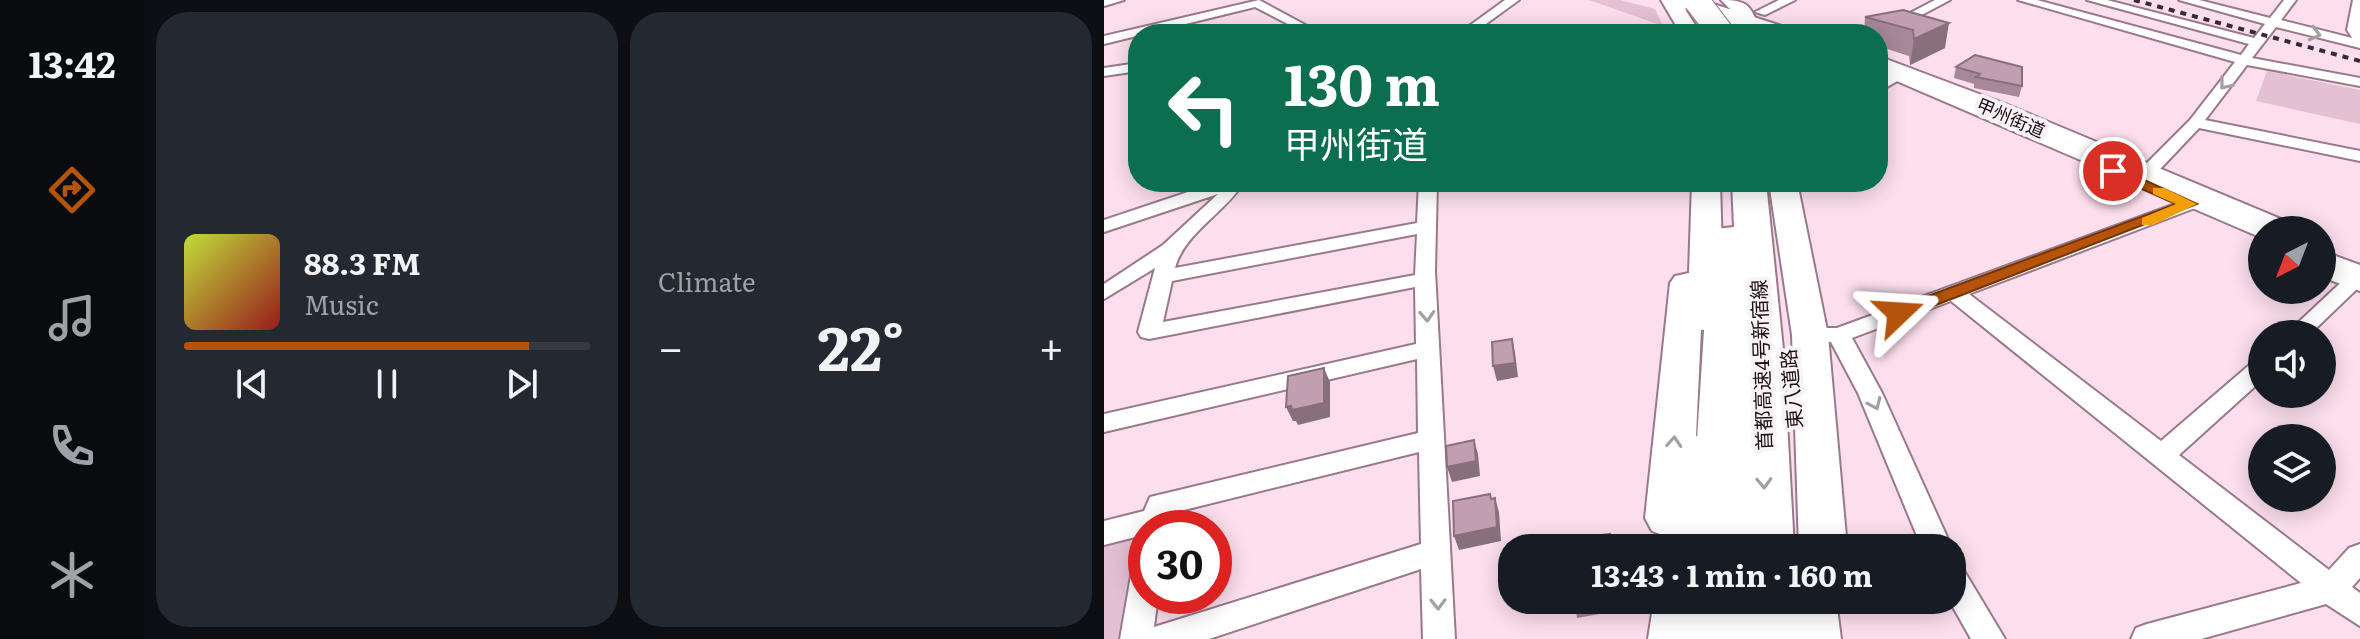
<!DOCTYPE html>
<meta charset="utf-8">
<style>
body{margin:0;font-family:Literata,"Noto Sans JP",serif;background:#242831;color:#f1f3f6;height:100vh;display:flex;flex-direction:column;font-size:30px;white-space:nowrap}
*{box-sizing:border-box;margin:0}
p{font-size:26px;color:#9ea1a6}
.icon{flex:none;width:44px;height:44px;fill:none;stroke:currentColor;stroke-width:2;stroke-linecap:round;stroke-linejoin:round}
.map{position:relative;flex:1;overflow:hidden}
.drawer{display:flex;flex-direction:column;gap:12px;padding:12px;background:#0d0f14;width:960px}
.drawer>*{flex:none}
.banner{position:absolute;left:24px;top:24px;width:760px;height:168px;border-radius:32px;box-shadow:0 4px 20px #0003;background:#0b6e4f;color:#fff;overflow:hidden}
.needle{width:52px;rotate:222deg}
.buttons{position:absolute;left:1144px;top:216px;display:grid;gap:16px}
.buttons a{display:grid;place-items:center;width:88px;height:88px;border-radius:50%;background:#171b24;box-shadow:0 4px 20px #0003;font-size:40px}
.speed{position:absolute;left:24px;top:510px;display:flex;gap:16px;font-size:40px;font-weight:700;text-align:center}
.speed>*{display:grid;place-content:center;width:104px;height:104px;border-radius:50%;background:#171b24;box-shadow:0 4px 20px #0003;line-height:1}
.speed .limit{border:12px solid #d22;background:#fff;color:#111}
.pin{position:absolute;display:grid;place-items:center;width:68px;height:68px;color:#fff;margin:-34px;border:4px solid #fff;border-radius:50%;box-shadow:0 2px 8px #0007}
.me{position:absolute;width:88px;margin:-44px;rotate:70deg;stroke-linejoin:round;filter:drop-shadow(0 0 6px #0008)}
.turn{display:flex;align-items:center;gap:28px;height:168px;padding:0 24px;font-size:36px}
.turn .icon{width:104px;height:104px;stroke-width:2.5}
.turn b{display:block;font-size:56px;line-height:68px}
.big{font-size:60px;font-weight:700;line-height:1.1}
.drawer .tile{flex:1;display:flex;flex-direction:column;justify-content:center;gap:12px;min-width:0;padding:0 28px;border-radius:32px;background:#242831}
.song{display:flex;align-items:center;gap:24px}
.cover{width:96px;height:96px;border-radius:12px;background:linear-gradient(135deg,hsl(70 70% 55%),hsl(0 70% 35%))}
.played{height:8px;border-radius:4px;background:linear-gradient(90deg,#b45309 85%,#363941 85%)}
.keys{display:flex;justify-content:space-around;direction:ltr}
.heat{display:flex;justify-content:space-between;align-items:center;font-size:44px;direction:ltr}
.drawer .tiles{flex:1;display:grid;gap:12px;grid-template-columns:repeat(2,1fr)}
.trip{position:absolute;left:394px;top:534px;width:468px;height:80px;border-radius:32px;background:#171b24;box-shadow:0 4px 20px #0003;font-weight:700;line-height:80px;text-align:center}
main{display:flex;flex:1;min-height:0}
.tabs{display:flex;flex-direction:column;width:144px;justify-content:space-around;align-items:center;background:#090b0e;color:#9ea1a6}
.tabs .icon{width:56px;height:56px}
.tabs .selected{color:#b45309}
.tabs b{font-size:36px;color:#f1f3f6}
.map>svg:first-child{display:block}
</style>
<main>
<nav class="tabs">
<b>13:42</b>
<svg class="icon selected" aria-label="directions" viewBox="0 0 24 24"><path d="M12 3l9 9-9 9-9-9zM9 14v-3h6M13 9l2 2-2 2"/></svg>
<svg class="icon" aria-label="music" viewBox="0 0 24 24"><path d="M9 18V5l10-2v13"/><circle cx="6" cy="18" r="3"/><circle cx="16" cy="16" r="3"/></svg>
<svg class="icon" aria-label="phone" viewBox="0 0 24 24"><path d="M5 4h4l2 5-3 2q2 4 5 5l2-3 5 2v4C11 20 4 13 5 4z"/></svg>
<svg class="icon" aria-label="climate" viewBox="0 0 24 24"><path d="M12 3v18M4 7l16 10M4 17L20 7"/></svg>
</nav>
<section class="drawer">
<div class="tiles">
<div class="tile">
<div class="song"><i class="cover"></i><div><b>88.3 FM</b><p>Music</p></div></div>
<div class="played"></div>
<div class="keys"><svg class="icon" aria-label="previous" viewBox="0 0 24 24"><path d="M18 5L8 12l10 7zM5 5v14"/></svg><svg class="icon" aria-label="pause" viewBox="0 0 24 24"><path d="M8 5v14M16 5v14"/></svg><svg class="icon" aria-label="next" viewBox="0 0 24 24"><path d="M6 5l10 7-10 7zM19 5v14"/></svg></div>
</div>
<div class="tile"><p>Climate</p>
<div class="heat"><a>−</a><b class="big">22°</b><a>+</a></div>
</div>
</div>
</section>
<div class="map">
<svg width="1256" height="639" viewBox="0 0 1256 639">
<rect width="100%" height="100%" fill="#fcdeed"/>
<g fill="#e3c1d3">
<path d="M 485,0 L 516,0 L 551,9 L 559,26 Z"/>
<path d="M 1163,71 L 1256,90 L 1256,124 L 1152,101 Z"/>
<path d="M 39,528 L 14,639 L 0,639 L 0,539 Z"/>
</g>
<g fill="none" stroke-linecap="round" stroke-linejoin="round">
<g stroke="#99798a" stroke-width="4">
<g id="street">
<path d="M 0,0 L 20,0 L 0,6 Z"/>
<path d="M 155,0 L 218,34 L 203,34 L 151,7 L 0,44 L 0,36 Z"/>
<path d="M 401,0 L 415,0 L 382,24 L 402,34 L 374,30 L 368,34 L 354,34 Z"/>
<path d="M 675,0 L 691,0 L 661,15 L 651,12 Z"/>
<path d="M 831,0 L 846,0 L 776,37 L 766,34 Z"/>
<path d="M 914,0 L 933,0 L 1137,55 L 1145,44 L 983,0 L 1003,0 L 1150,38 L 1161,24 L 1075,0 L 1095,0 L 1166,18 L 1180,0 L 1192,0 L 1177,20 L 1256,40 L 1256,48 L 1172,27 L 1148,58 L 1256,78 L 1256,86 L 1143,65 L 1101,120 L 1256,151 L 1256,161 L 1095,128 L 1040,186 L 1028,186 L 1028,178 L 1086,120 L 1131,62 Z"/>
<path d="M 283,29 L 289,34 L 274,34 Z"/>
<path d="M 34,63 L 34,71 L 0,76 L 0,68 Z"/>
<path d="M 785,76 L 797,79 L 774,92 L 774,82 Z"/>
<path d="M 114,182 L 140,182 C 121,213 80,233 71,268 L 313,223 L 315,182 L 333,182 L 331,271 L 351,639 L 319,639 L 317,569 L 105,639 L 16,639 L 27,576 L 31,567 L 42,563 L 42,596 L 54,596 L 50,627 L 317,544 L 315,452 L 68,513 L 64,528 L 42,528 L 42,537 L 39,535 L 0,545 L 0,521 L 40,511 L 46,497 L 314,433 L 313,359 L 0,432 L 0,414 L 312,344 L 311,287 L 45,339 L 37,337 L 34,332 L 51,268 L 0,299 L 0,284 L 59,245 L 114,194 L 0,232 L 0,220 ZM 313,234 L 311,275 L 59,322 L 68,281 Z"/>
<path d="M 1085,199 L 1094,204 L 1091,208 L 865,294 L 1057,441 L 1150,361 L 1158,359 L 1158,380 L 1075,455 L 1225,570 L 1245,548 L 1256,544 L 1256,578 L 1248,587 L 1256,593 L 1256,626 L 1222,604 L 1097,639 L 1027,639 L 1032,628 L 1043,624 L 1197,583 L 847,301 L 748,338 L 778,393 L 848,548 L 818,548 L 754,393 L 727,342 L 706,342 L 695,335 L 706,328 L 733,328 Z"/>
<path d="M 1256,273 L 1256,286 L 1206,334 L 1182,334 L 1246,274 Z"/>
<path d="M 848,565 L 859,569 L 901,639 L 867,639 L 845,600 L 848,600 Z"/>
</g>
</g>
<g stroke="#99798a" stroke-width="4">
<path id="secondary" d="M 1249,0 L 1256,0 L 1256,41 L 1249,39 L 1243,30 Z"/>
</g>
<g stroke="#99798a" stroke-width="4">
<g id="primary">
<path d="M 557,0 L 575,0 L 597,34 L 577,34 Z"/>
<path d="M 617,0 C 647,0 647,7 657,34 L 637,34 L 629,12 Z"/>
<path d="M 588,182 L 616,182 L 620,320 L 615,328 L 597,330 L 592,436 L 610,440 L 617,451 L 607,548 L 559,548 L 561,536 L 548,531 L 541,518 L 566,283 L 571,276 L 585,273 Z"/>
<path d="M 665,182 L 693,182 L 724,335 L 743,548 L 695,548 L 688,335 Z"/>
<path d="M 550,600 L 602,600 L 598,639 L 544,639 Z"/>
<path d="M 680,600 L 732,600 L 737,639 L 683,639 Z"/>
</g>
</g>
<g stroke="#99798a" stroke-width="4">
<g id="highway">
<path d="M 564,0 L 597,0 L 687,29 L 690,34 L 654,34 L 567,5 Z"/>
<path d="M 774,56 L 899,103 L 1184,222 L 1189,230 L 1158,230 L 1158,238 L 774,73 Z"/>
<path d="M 628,182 L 662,182 L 679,349 L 690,548 L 586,548 L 606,237 L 611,229 L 630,227 Z"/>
<path d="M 1218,251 L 1256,265 L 1256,291 L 1218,277 Z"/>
<path d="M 582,600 L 694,600 L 697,639 L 579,639 Z"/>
</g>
</g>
<use href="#street" fill="#fff" fill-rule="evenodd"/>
<use href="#secondary" fill="#fff" fill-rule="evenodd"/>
<use href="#primary" fill="#fff" fill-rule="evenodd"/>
<use href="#highway" fill="#fff" fill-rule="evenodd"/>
<path stroke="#382a32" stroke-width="4" stroke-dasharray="6 6" stroke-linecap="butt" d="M 1030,0 L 1256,61"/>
<g stroke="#99798a" stroke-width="27" stroke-linecap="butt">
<path id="highway-bridge" d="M 592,0 L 618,34"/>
</g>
<use href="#highway-bridge" stroke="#fff" stroke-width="25"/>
</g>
<g fill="#a78898">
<path d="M 799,10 L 841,48 L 806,65 L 805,56 L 774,46 L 774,34 L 760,34 L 761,17 Z"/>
<path d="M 852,67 L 918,86 L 915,97 L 870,88 L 870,84 L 850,78 Z"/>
<path d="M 470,600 L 512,600 L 513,611 L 473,618 Z"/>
</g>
<g fill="#886f7c">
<path d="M 845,23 L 841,48 L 806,65 L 810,39 Z"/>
<path d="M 408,339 L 411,353 L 414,377 L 393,381 L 389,366 Z"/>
<path d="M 220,368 L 226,382 L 226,417 L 194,425 L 192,421 L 189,421 L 182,407 Z"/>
<path d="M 370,440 L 374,454 L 376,476 L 348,482 L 343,467 Z"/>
<path d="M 391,498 L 395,512 L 397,541 L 355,550 L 350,536 Z"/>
</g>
<g fill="#c29eb1" stroke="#886f7c" stroke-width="2">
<path d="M 799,10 L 845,23 L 810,39 L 809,30 L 761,17 Z"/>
<path d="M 682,30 L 706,30 L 707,34 L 683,34 Z"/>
<path d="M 871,55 L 918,67 L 918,86 L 872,77 L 876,74 L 852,67 Z"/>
<path d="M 408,339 L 411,363 L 389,366 L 388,342 Z"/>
<path d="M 220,368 L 220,403 L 188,410 L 187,406 L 182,407 L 184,376 Z"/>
<path d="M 370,440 L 372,461 L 343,467 L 342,446 Z"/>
<path d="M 386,494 L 387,499 L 391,498 L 393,527 L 350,536 L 349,501 Z"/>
<path d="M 506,534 L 507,548 L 468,548 L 468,539 Z"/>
<path d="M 470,600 L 492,600 L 470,603 Z"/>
</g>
<defs><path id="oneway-chevron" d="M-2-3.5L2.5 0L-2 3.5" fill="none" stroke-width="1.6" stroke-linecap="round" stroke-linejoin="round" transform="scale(2)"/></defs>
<g stroke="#a49fa2">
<use href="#oneway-chevron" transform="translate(1211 34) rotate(15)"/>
<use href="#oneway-chevron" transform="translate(1121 84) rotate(129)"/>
<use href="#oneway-chevron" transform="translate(323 316) rotate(87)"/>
<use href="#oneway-chevron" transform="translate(771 404) rotate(66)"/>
<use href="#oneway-chevron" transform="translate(570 442) rotate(-86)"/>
<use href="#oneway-chevron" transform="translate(660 483) rotate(88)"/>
<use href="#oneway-chevron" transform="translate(334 604) rotate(89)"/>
</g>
<path fill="#b45309" stroke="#753606" stroke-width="2" d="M 1004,168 L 1014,168 L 1093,204 L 801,317 L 789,317 L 789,309 L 1072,204 L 1004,174 Z"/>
<path fill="#f59e0b" d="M 1049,188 L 1060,188 L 1093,204 L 1049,225 L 1038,225 L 1038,218 L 1072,204 L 1049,194 Z"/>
<g text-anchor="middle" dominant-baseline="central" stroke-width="8" stroke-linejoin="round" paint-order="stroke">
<g font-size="18" fill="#1c1017" stroke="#faf3f6">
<text transform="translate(907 117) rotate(23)">甲州街道</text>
</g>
<g font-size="20" fill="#1c1017" stroke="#faf3f6">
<text transform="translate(656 365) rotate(-92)">首都高速4号新宿線</text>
<text transform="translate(686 389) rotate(-95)">東八道路</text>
</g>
</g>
</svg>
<div class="buttons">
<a><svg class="needle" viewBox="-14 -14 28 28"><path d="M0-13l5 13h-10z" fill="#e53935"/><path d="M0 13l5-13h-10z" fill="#9ea1a6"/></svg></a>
<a><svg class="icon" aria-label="sound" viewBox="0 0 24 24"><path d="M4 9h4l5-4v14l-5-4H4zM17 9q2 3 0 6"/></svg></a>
<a><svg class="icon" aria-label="layers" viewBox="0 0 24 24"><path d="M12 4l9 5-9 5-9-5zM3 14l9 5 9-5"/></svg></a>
</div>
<div class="speed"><div class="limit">30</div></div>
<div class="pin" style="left:1009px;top:171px;background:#d93025"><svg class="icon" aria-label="arrive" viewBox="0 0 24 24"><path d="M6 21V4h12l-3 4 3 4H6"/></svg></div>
<svg class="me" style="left:795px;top:313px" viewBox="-20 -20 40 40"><path d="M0-17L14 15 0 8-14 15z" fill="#b45309" stroke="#fff" stroke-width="4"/></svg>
<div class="trip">13:43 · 1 min · 160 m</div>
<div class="banner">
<div class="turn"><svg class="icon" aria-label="left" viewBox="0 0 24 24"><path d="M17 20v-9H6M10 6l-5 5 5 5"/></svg><div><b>130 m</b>甲州街道</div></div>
</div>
</div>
</main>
